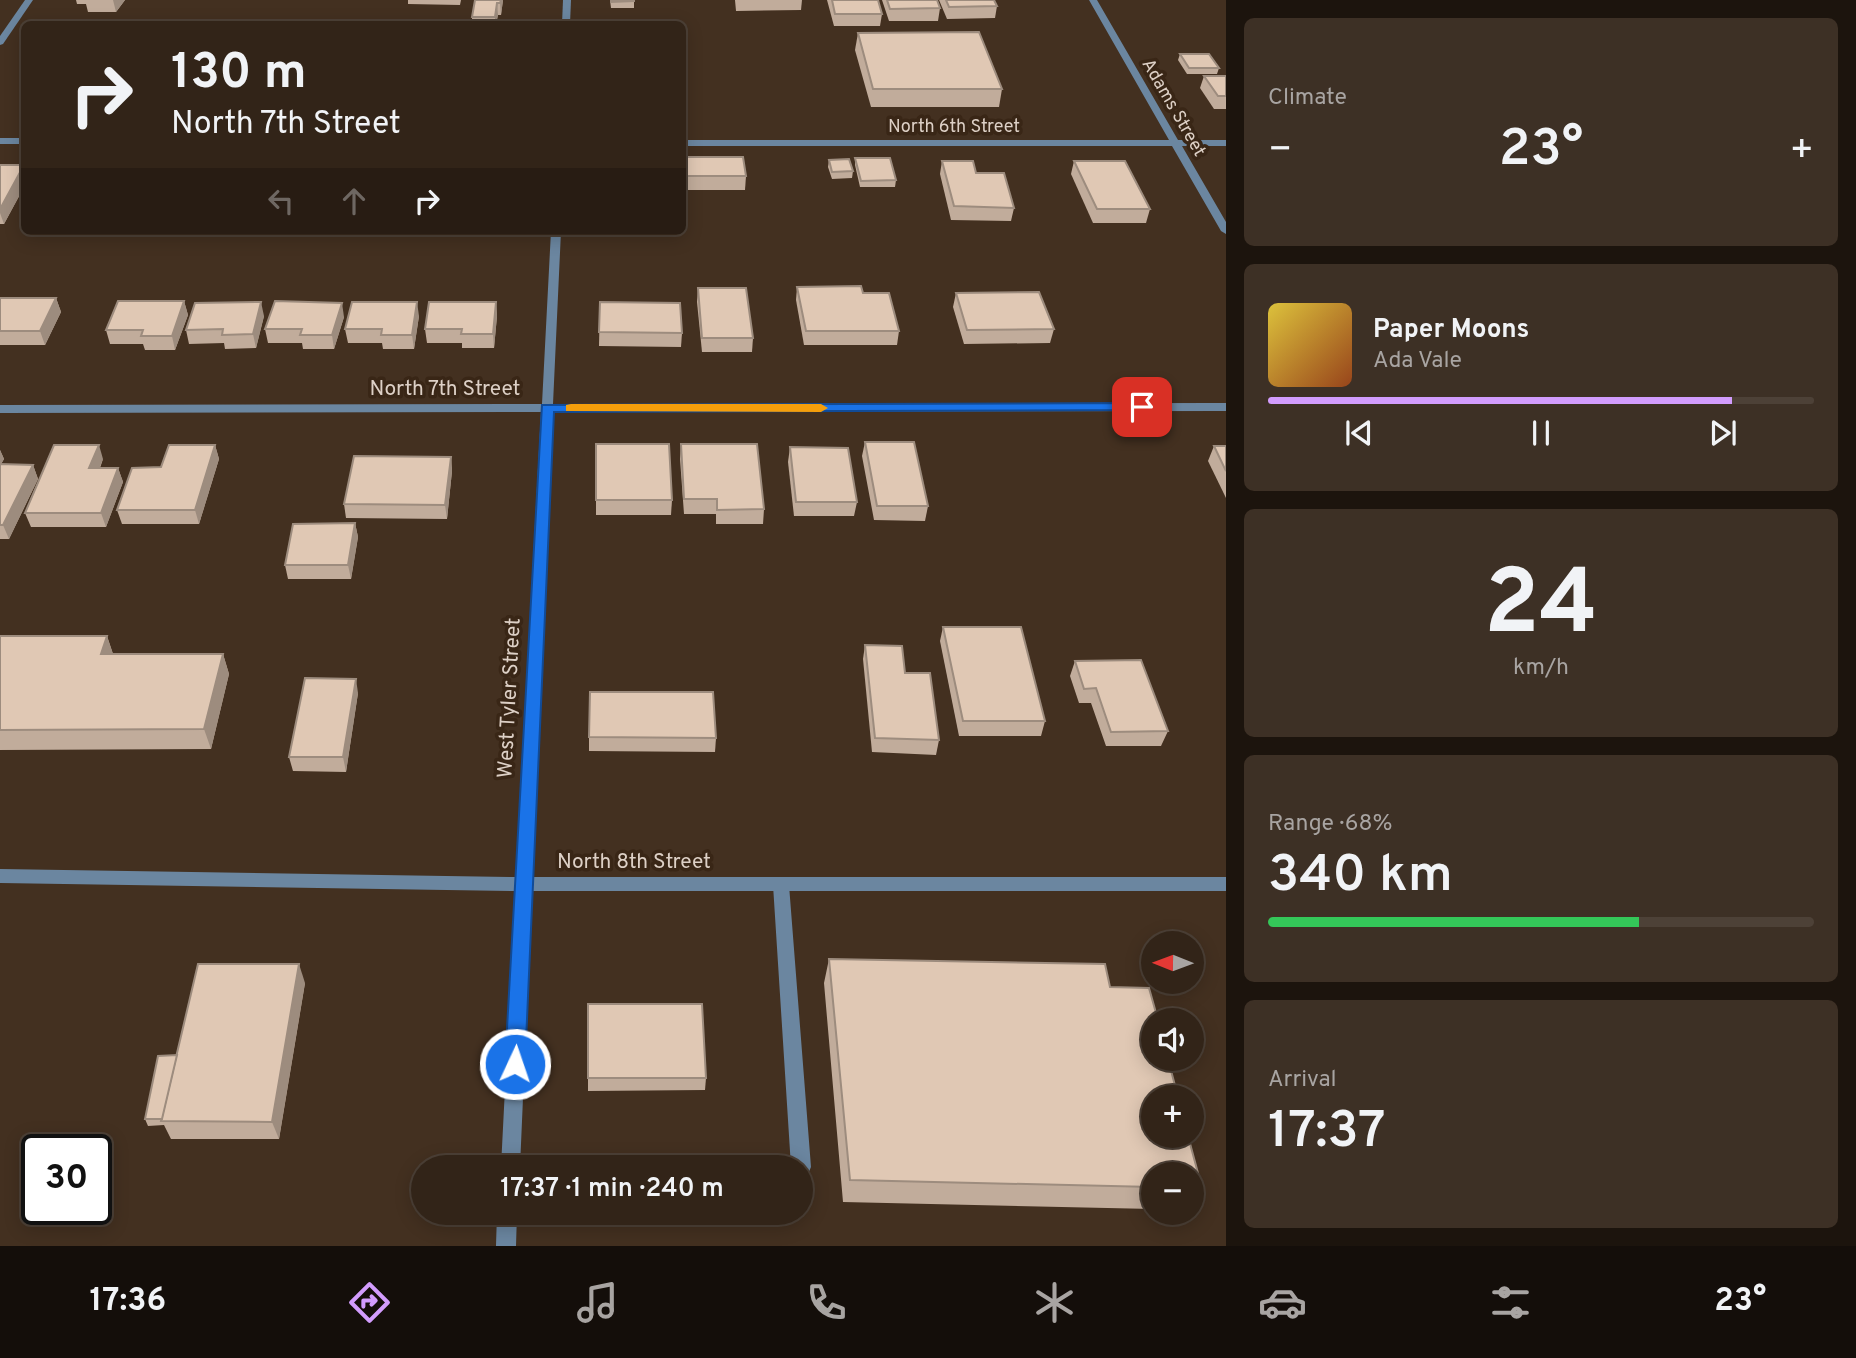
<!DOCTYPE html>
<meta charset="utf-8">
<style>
body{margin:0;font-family:Overpass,sans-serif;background:#3d3025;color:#f1f3f6;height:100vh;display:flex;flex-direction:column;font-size:26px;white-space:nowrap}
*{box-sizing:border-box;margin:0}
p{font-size:23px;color:#a8a4a2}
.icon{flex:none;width:38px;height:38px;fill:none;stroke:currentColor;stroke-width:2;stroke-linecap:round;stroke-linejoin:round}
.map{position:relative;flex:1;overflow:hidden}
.sheet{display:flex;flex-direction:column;gap:18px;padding:18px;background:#1c140d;width:630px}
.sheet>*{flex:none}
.banner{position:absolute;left:21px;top:21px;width:665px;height:214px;border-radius:10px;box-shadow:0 4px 18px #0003,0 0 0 2px #4d4137;background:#322418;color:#f1f3f6;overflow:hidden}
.needle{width:46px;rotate:271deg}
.controls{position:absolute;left:1141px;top:931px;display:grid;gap:14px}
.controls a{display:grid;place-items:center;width:63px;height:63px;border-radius:50%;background:#322418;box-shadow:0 4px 18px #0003,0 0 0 2px #4d4137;font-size:35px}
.speed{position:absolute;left:21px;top:1134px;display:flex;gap:14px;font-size:35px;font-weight:700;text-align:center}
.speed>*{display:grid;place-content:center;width:91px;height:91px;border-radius:50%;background:#322418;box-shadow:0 4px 18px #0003,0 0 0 2px #4d4137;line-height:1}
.speed .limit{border:4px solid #111;border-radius:10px;background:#fff;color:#111}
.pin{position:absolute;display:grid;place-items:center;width:60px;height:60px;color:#fff;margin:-30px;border-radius:14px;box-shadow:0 4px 10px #0006}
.me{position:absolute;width:77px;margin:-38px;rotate:3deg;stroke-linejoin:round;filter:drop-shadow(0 0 5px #0008)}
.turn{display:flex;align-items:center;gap:24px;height:147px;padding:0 35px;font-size:32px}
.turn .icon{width:91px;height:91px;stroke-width:2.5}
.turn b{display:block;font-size:49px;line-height:60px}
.lanes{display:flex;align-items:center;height:66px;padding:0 35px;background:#0003;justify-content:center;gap:35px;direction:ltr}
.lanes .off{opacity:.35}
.big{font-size:52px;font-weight:600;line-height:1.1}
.sheet .widget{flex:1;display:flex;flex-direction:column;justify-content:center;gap:10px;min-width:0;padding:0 24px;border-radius:10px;background:#3d3025}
.sheet .dial{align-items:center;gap:0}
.dial b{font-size:91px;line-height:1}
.song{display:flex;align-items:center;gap:21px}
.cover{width:84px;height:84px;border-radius:10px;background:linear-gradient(135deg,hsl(50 70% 55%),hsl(20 70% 35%))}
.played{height:7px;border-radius:4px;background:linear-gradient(90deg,#d29cfd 85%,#4d4137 85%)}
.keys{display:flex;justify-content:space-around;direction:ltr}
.heat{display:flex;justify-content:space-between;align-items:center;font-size:38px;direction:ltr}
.charge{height:10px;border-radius:5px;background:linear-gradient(90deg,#34c759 68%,#4d4137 0)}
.trip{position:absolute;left:411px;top:1155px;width:402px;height:70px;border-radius:35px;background:#322418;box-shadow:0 4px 18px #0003,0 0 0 2px #4d4137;font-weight:600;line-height:70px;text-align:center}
.tabs{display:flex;height:112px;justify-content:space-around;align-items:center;background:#140e0a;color:#a8a4a2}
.tabs .icon{width:49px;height:49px}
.tabs .active{color:#d29cfd}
.tabs b{font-size:32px;color:#f1f3f6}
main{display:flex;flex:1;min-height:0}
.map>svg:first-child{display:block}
</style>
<main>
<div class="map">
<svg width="1226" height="1246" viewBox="0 0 1226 1246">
<rect width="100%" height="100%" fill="#433020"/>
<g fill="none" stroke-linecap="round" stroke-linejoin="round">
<path fill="#6b86a0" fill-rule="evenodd" d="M 781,878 L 787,880 L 789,885 L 811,1167 L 808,1174 L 802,1176 L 802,1167 L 791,1167 L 773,885 L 775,880 Z"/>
<g fill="#6b86a0" fill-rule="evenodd">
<path d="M 25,0 L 33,0 L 3,44 L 0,45 L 0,36 Z"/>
<path d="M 563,0 L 571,0 L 570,24 L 562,24 Z"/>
<path d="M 1089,0 L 1097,0 L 1178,140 L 1226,140 L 1226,146 L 1182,146 L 1226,222 L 1226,234 L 1221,231 L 1172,146 L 682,146 L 682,140 L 1169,140 Z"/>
<rect x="0" y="138" width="24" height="6"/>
<path d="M 551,231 L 561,231 L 553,404 L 1226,403 L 1226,411 L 553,412 L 532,877 L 1226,877 L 1226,891 L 532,891 L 520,1167 L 501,1167 L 515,891 L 0,883 L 0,869 L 516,877 L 541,412 L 0,413 L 0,405 L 542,404 Z"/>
<path d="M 497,1213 L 517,1213 L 516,1246 L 496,1246 Z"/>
</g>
</g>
<g fill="#c1ac9b">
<path d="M 76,0 L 125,0 L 116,12 L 88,12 L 86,4 L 77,4 Z"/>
<path d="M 408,0 L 461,0 L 460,5 L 408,4 Z"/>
<path d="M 503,0 L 501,15 L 498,15 L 496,24 L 472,24 L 472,17 Z"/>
<path d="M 610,0 L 634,0 L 634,8 L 611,8 Z"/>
<path d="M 735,0 L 802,0 L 801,10 L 736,11 Z"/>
<path d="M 827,0 L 878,0 L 882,14 L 880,26 L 834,26 Z"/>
<path d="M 882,0 L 937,0 L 940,8 L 938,21 L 889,21 Z"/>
<path d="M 939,0 L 994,0 L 997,6 L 995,18 L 947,19 Z"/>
<path d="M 858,33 L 1002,89 L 999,107 L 871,107 L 855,50 Z"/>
<path d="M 1180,54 L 1219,68 L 1217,74 L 1187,74 L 1178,60 Z"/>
<path d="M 1204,76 L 1226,76 L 1226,109 L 1214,109 L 1200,88 Z"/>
<path d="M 682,157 L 746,176 L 745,190 L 682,190 Z"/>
<path d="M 855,158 L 896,180 L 895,187 L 860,187 L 855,165 Z"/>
<path d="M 829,160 L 853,171 L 852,178 L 832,179 L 828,167 Z"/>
<path d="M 942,161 L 976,173 L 1014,208 L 1011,221 L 951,220 L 940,174 Z"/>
<path d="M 1074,161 L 1150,209 L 1146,223 L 1093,223 L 1071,174 Z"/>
<path d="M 0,165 L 24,165 L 24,187 L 4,224 L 0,224 Z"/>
<path d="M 797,287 L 863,293 L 899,331 L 897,345 L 804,345 L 796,300 Z"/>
<path d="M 698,288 L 753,338 L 752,352 L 702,352 L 697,302 Z"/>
<path d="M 956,293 L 1054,329 L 1050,343 L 964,344 L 953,307 Z"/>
<path d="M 0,298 L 56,298 L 61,312 L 45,345 L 0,345 Z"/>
<path d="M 184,301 L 188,315 L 175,350 L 145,350 L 143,344 L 110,344 L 106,330 Z"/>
<path d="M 496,302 L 497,316 L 494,348 L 462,348 L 462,343 L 427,343 L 425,329 Z"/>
<path d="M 600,302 L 682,333 L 681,347 L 599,346 Z"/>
<path d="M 264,316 L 256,348 L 225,349 L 224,343 L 189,344 L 186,330 Z"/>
<path d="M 419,316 L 414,349 L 383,349 L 382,343 L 348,343 L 345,329 Z"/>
<path d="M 344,317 L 334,349 L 303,349 L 302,343 L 268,343 L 265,329 Z"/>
<path d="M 865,442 L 928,506 L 925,521 L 874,520 L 862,456 Z"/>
<path d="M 596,444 L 672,500 L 671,515 L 596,515 Z"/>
<path d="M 681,444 L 764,509 L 763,524 L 716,524 L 716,514 L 684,514 L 680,459 Z"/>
<path d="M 215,445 L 219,459 L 199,524 L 122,524 L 117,510 L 161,467 Z"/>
<path d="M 1214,446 L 1226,446 L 1226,498 L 1208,461 Z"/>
<path d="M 790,447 L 857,502 L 854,516 L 794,516 L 788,462 Z"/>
<path d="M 0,450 L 4,459 L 1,464 L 33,465 L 38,479 L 9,539 L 0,539 Z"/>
<path d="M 451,457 L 452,471 L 447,519 L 346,518 L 344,504 Z"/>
<path d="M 103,459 L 100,468 L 118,468 L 123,482 L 106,527 L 31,527 L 25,513 Z"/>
<path d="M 355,523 L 358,537 L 351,579 L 288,579 L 285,565 Z"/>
<path d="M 943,627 L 1045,721 L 1041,736 L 959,736 L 940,641 Z"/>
<path d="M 0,636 L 107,636 L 113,654 L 223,654 L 229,674 L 211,749 L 0,750 Z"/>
<path d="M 865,645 L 905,673 L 939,740 L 936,755 L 872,752 L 863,659 Z"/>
<path d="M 1075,661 L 1168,731 L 1161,746 L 1106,746 L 1091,703 L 1079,703 L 1070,676 Z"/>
<path d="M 358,693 L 346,772 L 293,771 L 289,757 Z"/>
<path d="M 589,737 L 716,738 L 715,752 L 589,751 Z"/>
<path d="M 829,959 L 1110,987 L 1202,1188 L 1192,1203 L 1192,1174 L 1153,1174 L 1153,1209 L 843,1202 L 824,983 Z"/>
<path d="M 305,983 L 279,1139 L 171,1139 L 164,1125 L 148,1126 L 145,1119 L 177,1055 Z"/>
<path d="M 588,1078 L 706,1078 L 705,1090 L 588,1091 Z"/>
</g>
<g fill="#9d8c7e">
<path d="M 113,0 L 125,0 L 116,12 Z"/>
<path d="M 501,0 L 503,0 L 501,15 L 500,3 Z"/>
<path d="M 497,3 L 498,15 L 496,24 L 495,24 L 495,17 Z"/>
<path d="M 24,166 L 24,187 L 4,224 L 0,213 L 0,209 Z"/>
<path d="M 56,298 L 61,312 L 45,345 L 40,331 Z"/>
<path d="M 184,301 L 188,315 L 175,350 L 172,336 Z"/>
<path d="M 261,302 L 264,316 L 256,348 L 253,334 Z"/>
<path d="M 417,302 L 419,316 L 414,349 L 412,335 Z"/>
<path d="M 496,302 L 497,316 L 494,348 L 493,334 Z"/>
<path d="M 342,303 L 344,317 L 334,349 L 332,335 Z"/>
<path d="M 99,445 L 103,459 L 94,482 L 89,468 Z"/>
<path d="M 215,445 L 219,459 L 199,524 L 195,510 Z"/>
<path d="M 0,450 L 4,459 L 0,466 Z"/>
<path d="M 451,457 L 452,471 L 447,519 L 445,505 Z"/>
<path d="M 33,465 L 38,479 L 9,539 L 3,525 Z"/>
<path d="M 118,468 L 123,482 L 106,527 L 101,513 Z"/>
<path d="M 355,523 L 358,537 L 351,579 L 348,565 Z"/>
<path d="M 107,636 L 114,657 L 101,654 Z"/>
<path d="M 223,654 L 229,674 L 211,749 L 204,729 Z"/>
<path d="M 356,679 L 358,693 L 346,772 L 343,757 Z"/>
<path d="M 299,964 L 305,983 L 279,1139 L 272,1122 Z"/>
</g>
<g fill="#e0c8b4" stroke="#9d8c7e" stroke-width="2">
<path d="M 475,0 L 501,0 L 500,3 L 497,3 L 495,17 L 472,17 Z"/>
<path d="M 611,0 L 634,0 L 634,1 L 611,2 Z"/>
<path d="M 832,0 L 878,0 L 882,14 L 835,14 Z"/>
<path d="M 887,0 L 937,0 L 940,8 L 890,9 Z"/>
<path d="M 946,0 L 994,0 L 997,6 L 949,7 Z"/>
<path d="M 979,32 L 1002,89 L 873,89 L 858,33 Z"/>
<path d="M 1180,54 L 1209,54 L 1219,68 L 1189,68 Z"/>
<path d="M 1204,76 L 1226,76 L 1226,96 L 1218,96 Z"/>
<path d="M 682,157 L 743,157 L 746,176 L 682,176 Z"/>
<path d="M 855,158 L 890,158 L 896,180 L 861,181 Z"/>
<path d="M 849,159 L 853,171 L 832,172 L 829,160 Z"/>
<path d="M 942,161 L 973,161 L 976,173 L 1004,173 L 1014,208 L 954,206 Z"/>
<path d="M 1074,161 L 1125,161 L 1150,209 L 1097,209 Z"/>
<path d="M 0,165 L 24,165 L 0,209 Z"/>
<path d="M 861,286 L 863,293 L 889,293 L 899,331 L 806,331 L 797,287 Z"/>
<path d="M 698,288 L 746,288 L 753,338 L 702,338 Z"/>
<path d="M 1039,292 L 1054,329 L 967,330 L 956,293 Z"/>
<path d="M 0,298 L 56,298 L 40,331 L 0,331 Z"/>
<path d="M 118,301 L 184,301 L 172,336 L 141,336 L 143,330 L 106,330 Z"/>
<path d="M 275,301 L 342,303 L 332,335 L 300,335 L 302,329 L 265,329 Z"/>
<path d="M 261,302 L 253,334 L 222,335 L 223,329 L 186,330 L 195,303 Z"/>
<path d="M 352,302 L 417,302 L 412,335 L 381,335 L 382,329 L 345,329 Z"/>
<path d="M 429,302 L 496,302 L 493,334 L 461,334 L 462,329 L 425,329 Z"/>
<path d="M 600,302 L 680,303 L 682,333 L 599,332 Z"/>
<path d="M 865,442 L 914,442 L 928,506 L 877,506 Z"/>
<path d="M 596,444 L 669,444 L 672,500 L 596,500 Z"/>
<path d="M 681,444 L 757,444 L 764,509 L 717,510 L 717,499 L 684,499 Z"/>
<path d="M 54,445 L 99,445 L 89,468 L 118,468 L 101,513 L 25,513 Z"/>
<path d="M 169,445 L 215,445 L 195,510 L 117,510 L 132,468 L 161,467 Z"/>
<path d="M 1214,446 L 1226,446 L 1226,471 Z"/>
<path d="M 790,447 L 848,448 L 857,502 L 796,502 Z"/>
<path d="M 354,456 L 451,457 L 445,505 L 344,504 Z"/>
<path d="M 0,464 L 33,465 L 3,525 L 0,525 Z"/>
<path d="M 355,523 L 348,565 L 285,565 L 293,524 Z"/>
<path d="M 943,627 L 1021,627 L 1045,721 L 963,721 Z"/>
<path d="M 0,636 L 107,636 L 101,654 L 223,654 L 204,729 L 0,730 Z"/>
<path d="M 865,645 L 902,646 L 905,673 L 930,673 L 939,740 L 875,738 Z"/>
<path d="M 1141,660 L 1168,731 L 1111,732 L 1096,688 L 1084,689 L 1075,661 Z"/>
<path d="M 305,678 L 356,679 L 343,757 L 289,757 Z"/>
<path d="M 590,692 L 713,692 L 716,738 L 589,737 Z"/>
<path d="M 829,959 L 1105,964 L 1110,987 L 1149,988 L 1158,1020 L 1153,1020 L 1153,1059 L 1168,1059 L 1178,1097 L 1153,1097 L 1153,1136 L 1188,1136 L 1202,1188 L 1192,1188 L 1192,1174 L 1153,1174 L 1153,1187 L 850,1180 Z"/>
<path d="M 198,964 L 299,964 L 272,1122 L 161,1121 Z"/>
<path d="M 588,1004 L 702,1004 L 706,1078 L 588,1078 Z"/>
<path d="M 177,1055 L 162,1119 L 145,1119 L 158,1056 Z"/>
</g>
<path fill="#1a73e8" stroke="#114b97" stroke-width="2" d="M 1142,403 L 1147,404 L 1147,410 L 554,412 L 525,1064 L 522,1071 L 515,1074 L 508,1071 L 505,1064 L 542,405 Z"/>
<path fill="#f59e0b" d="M 571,404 L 821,404 L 828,408 L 821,412 L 566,411 L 566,405 Z"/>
<g text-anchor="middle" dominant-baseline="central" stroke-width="7" stroke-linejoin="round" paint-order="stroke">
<g font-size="18" fill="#ddd0c6" stroke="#392616">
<text transform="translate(1173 108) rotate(60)">Adams Street</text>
<text x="954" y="127">North 6th Street</text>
</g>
<g font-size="21" fill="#ddd0c6" stroke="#392616">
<text x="445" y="389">North 7th Street</text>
<text transform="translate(510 698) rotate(-87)">West Tyler Street</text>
<text x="634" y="862">North 8th Street</text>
</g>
</g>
</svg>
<div class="controls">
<a><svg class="needle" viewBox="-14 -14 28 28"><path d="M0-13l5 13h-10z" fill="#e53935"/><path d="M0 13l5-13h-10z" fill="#a8a4a2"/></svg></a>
<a><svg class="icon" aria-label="sound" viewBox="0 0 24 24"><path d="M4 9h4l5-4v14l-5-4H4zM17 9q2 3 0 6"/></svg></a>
<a>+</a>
<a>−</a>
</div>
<div class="speed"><div class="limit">30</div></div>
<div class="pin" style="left:1142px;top:407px;background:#d93025"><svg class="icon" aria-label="arrive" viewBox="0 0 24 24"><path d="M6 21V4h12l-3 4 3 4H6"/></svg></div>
<svg class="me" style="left:515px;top:1064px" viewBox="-20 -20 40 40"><circle r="17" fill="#1a73e8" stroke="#fff" stroke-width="3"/><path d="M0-11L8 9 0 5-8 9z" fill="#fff"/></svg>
<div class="trip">17:37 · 1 min · 240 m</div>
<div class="banner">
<div class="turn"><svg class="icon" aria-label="right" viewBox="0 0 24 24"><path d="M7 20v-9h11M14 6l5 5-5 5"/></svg><div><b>130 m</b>North 7th Street</div></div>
<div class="lanes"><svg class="icon off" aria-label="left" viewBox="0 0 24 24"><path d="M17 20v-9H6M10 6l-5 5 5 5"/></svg><svg class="icon off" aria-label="ahead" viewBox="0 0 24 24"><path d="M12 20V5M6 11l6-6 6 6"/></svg><svg class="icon" aria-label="right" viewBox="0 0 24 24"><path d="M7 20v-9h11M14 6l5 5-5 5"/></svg></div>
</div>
</div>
<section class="sheet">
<div class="widget"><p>Climate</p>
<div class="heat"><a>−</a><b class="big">23°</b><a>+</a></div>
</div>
<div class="widget">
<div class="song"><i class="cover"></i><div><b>Paper Moons</b><p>Ada Vale</p></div></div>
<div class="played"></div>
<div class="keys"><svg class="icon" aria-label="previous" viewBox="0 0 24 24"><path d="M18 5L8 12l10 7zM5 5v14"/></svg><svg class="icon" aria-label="pause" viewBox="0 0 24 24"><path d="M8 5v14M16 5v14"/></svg><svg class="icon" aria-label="next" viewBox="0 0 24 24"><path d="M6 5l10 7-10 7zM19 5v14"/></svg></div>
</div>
<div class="widget dial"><b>24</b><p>km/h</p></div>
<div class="widget"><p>Range · 68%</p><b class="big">340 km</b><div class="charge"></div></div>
<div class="widget"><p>Arrival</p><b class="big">17:37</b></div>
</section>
</main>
<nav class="tabs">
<b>17:36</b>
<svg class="icon active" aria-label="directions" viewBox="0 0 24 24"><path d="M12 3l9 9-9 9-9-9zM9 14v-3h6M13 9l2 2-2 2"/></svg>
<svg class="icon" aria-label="music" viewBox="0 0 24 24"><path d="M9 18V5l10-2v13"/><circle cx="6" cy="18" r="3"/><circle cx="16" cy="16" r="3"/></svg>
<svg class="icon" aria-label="phone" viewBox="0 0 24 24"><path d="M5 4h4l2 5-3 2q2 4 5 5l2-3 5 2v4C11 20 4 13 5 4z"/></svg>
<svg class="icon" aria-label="climate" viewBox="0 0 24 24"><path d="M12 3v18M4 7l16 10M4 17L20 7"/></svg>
<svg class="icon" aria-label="car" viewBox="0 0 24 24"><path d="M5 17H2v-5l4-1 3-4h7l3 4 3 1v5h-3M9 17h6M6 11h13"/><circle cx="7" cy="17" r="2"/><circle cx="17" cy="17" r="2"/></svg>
<svg class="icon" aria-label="filters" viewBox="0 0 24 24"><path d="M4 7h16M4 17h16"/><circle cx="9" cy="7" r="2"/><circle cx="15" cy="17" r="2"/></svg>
<b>23°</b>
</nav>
